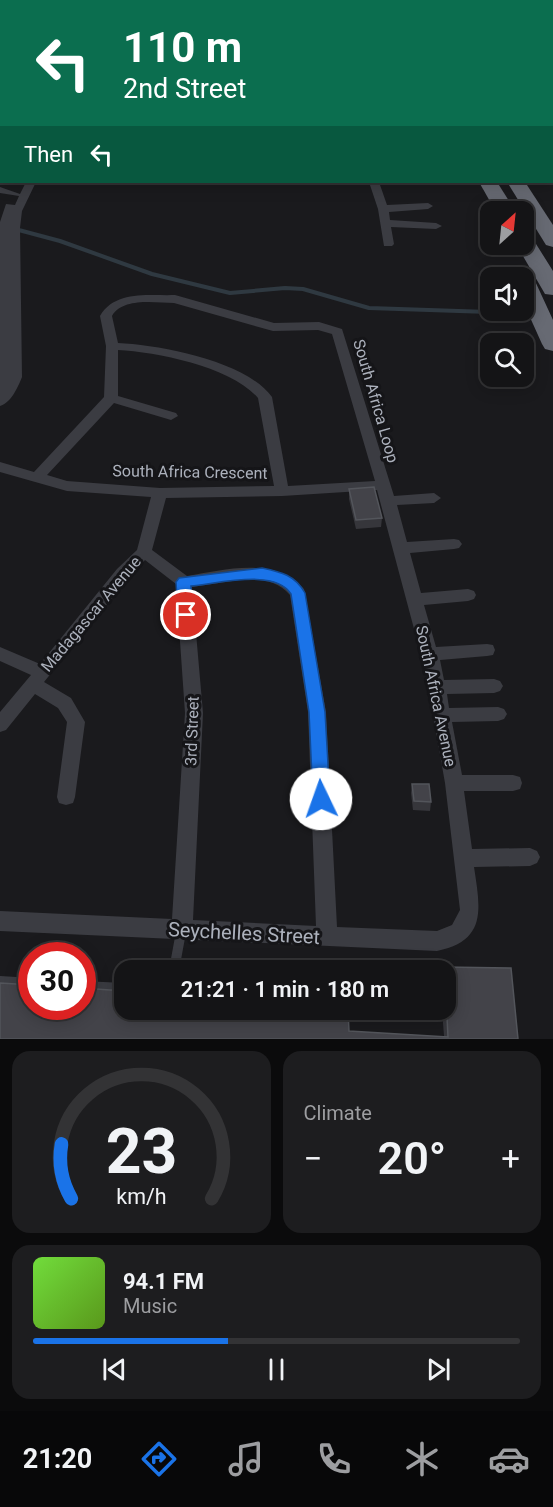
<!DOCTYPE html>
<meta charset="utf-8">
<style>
body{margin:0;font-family:Roboto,sans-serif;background:#1d1d1f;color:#f1f3f6;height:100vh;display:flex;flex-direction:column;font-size:22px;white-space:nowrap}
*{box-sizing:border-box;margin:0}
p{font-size:20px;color:#9d9ea1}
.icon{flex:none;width:33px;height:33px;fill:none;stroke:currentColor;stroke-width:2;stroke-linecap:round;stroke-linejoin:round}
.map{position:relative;height:1039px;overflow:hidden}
.drawer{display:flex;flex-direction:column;gap:12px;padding:12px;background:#0b0b0c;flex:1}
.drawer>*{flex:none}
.hud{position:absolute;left:0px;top:0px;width:554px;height:183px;box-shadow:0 3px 15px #0003,0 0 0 2px #333335;background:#0b6e4f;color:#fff;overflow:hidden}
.needle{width:39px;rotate:27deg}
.tools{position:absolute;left:480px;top:201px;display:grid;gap:12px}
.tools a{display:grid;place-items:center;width:54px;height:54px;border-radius:12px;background:#141416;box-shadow:0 3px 15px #0003,0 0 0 2px #333335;font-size:30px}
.speed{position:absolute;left:18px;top:942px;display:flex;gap:12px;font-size:30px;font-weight:700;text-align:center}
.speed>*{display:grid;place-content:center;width:78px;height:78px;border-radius:50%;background:#141416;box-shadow:0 3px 15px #0003,0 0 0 2px #333335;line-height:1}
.speed .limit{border:9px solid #d22;background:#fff;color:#111}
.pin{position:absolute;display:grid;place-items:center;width:51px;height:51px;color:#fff;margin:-26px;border:3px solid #fff;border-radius:50%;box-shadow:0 2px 6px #0007}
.me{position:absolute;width:66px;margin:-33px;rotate:357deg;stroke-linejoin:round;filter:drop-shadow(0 0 4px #0008)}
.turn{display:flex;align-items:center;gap:21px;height:126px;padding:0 24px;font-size:27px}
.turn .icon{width:78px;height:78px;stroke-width:2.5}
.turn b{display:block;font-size:42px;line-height:51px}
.then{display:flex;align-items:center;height:57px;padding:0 24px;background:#0003;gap:12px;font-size:22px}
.big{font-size:45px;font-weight:600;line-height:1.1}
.drawer .card{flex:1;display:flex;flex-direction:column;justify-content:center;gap:9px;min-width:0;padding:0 21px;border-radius:18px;background:#1d1d1f}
.drawer .dial{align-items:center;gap:0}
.dial svg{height:156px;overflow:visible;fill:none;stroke:#333335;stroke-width:7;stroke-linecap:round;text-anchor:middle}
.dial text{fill:#f1f3f6;stroke:none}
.song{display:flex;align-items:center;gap:18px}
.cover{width:72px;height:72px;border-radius:9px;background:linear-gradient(135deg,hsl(100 70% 55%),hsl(90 70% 35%))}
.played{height:6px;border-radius:3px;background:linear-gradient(90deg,#1a73e8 40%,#333335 40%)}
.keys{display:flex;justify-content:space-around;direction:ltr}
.heat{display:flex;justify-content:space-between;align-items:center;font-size:33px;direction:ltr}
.drawer .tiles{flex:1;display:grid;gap:12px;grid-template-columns:1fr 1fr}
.card:last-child{grid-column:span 2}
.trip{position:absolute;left:114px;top:960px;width:342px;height:60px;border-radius:18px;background:#141416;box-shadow:0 3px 15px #0003,0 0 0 2px #333335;font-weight:600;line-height:60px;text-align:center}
.menu{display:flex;height:96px;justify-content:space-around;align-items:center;background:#080809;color:#9d9ea1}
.menu .icon{width:42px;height:42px}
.menu .selected{color:#1a73e8}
.menu b{font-size:27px;color:#f1f3f6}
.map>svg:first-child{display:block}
</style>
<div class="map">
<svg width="553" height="1039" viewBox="0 0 553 1039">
<rect width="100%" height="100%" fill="#1a1a1d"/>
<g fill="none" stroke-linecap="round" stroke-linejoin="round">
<path stroke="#2f3941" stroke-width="4" d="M 15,229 L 60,241 L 152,274 L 230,293 L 285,288 L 303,289 L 369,308 L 489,312"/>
<g stroke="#3b3c42" stroke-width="10">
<path d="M 174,970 L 181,932"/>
<path d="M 0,981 L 32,983"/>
<path d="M 82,986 L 124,988"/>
</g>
<g fill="#3b3c42" fill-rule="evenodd">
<rect x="98" y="0" width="8" height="2"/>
<path d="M 168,0 L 212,0 L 214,2 L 169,2 Z"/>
<rect x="271" y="0" width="8" height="2"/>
<path d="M 329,0 L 367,0 L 368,1 L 328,2 Z"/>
<rect x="0" y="167" width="2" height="6"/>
<path d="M 26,182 L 36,182 L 22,211 L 20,228 L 22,377 C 18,387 11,403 0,406 L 0,222 L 6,204 L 15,205 L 19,196 L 0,193 L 0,187 L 20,194 Z"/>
<path d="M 369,182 L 379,182 L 387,205 L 428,203 L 433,206 L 428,209 L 389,212 L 390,220 L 436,223 L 442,226 L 436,229 L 391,227 L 394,244 L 392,246 L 384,246 L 378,209 Z"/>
<path d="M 175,295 L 274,323 L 319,322 L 342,329 L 394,496 L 434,493 L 441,498 L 434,503 L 397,505 L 407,542 L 454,539 L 459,540 L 462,544 L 459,548 L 454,549 L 410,553 L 421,593 L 468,589 L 474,591 L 476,595 L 474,599 L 468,601 L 424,605 L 436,647 L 487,644 L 493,645 L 495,650 L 493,655 L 487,656 L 440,660 L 444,680 L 494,679 L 500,681 L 503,686 L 500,691 L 494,693 L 447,694 L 449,708 L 498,707 L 504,709 L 507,714 L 504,719 L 498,721 L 452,722 L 462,775 L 513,775 L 520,777 L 522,783 L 520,789 L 513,791 L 464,791 L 472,849 L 530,848 L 537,851 L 540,857 L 537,863 L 530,866 L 474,867 C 480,907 488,941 437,951 L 0,931 L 0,911 L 172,919 L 185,713 L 176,584 L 145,560 L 129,577 L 44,682 L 71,698 L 85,722 L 75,797 L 73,803 L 66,805 L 59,803 L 57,797 L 67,722 L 58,708 L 35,694 L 6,730 L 0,732 L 0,712 L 31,675 L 0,661 L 0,647 L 40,664 L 117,569 L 137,550 L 151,497 L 67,491 L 0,472 L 0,462 L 34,472 L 104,397 L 106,346 L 100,316 C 115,290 149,296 175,295 ZM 174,303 L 273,331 L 318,330 L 332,334 L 375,481 L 288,486 L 272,397 C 246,361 160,345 118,343 L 112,316 C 123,297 156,303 174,303 ZM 118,350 C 157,352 232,367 258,398 L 274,486 L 160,488 L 67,481 L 47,475 L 114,403 L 171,420 L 178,416 L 176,413 L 118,396 ZM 377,490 L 425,670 L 445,783 L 460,910 L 452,925 L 437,931 L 337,927 L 326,712 L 304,589 C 273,556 226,570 187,576 L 152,550 L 166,498 L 282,496 ZM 246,579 C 264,580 278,581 290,595 L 308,712 L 316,926 L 193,920 L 203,713 L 192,587 Z"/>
</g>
<g fill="#494b52" fill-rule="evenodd">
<rect x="32" y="0" width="12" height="2"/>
<path d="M 2,64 L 2,74 L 0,75 L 0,65 Z"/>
</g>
<g fill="#676a73" fill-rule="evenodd">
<rect x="412" y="0" width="14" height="2"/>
<path d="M 436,0 L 450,0 L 451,2 L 436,2 Z"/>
<path d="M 479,182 L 497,182 L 516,212 L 496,212 Z"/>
<path d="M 507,182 L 525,182 L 553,225 L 553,247 L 546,245 Z"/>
<path d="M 524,234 L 531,236 L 553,271 L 553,295 L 545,294 L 516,244 L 524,244 Z"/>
<path d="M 524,275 L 532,276 L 535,281 L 553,320 L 553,351 L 545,349 L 542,344 L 524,304 L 524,278 L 516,278 Z"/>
</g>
</g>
<g fill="#36363b">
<path d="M 349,489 L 382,518 L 381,527 L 356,529 L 349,499 Z"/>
<path d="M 412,784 L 431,802 L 430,811 L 413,810 L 411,793 Z"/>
<path d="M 443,967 L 518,1039 L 0,1039 L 444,1036 L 442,1010 L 446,1010 L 446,970 L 442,970 Z"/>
</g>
<g fill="#434349" stroke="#53555b" stroke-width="1.5">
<path d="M 374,487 L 382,518 L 356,520 L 349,489 Z"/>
<path d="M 412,784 L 429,784 L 431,802 L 414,801 Z"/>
<path d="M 443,967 L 511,968 L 518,1039 L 0,1039 L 0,983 L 32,985 L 32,1006 L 82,1006 L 82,988 L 124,991 L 124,1010 L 348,1010 L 349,1031 L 448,1037 L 446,997 L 446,970 L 444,970 Z"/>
</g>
<path fill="#1a73e8" stroke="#114b97" stroke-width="1.5" d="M 262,568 C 281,572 295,575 305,593 L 325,712 L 330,799 L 327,804 L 321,806 L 315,804 L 313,799 L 309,712 L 291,594 C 275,568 217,584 191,586 L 193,615 L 191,619 L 180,619 L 178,615 L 176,582 L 179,578 Z"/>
<g text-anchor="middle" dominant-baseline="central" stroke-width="6" stroke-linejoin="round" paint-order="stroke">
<g font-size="16" fill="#acb1bc" stroke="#151518">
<text transform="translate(376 401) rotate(74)">South Africa Loop</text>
<text transform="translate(190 472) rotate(1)">South Africa Crescent</text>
<text transform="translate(91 614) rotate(-50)">Madagascar Avenue</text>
<text transform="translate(436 696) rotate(78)">South Africa Avenue</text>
<text transform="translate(192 731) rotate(-88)">3rd Street</text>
</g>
<g font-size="20" fill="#acb1bc" stroke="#151518">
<text transform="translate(244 933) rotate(3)">Seychelles Street</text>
</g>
</g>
</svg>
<div class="tools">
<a><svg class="needle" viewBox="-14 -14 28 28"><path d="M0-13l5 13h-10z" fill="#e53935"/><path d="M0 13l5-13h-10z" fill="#9d9ea1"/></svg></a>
<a><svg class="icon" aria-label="sound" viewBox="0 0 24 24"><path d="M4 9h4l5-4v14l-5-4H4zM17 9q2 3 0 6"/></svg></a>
<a><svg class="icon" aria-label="search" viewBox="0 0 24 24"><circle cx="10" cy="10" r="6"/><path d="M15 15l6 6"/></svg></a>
</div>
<div class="speed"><div class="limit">30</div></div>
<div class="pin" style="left:186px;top:615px;background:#d93025"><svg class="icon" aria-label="arrive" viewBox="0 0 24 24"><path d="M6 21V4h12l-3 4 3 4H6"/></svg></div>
<svg class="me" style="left:321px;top:799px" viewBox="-20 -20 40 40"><circle r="19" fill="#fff"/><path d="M0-13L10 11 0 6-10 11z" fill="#1a73e8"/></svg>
<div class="trip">21:21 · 1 min · 180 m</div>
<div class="hud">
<div class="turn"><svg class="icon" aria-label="left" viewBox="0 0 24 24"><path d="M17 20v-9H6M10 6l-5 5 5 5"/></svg><div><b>110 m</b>2nd Street</div></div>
<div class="then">Then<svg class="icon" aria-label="left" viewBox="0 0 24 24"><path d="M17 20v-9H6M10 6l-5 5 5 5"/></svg></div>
</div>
</div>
<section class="drawer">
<div class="tiles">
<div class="card dial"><svg viewBox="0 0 100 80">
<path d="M14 69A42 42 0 1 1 86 69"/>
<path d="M14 69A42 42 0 0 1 9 41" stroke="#1a73e8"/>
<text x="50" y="56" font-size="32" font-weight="700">23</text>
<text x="50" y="72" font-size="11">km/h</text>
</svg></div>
<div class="card"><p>Climate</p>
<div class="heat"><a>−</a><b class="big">20°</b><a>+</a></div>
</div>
<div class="card">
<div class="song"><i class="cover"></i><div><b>94.1 FM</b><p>Music</p></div></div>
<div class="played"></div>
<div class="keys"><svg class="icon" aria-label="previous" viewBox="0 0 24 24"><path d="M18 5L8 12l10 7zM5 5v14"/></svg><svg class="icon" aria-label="pause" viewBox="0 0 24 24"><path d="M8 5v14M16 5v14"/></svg><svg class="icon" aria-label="next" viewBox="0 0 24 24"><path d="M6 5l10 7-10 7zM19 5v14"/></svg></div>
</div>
</div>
</section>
<nav class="menu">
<b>21:20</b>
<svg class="icon selected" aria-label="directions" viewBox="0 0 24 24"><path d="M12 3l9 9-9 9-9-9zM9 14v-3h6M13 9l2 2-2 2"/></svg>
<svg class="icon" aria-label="music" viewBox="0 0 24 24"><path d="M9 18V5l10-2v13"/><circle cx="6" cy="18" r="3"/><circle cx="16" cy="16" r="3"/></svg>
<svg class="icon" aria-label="phone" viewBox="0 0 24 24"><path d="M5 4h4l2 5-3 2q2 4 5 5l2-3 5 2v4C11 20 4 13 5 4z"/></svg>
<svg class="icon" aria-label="climate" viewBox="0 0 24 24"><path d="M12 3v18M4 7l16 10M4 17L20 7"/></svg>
<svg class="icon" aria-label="car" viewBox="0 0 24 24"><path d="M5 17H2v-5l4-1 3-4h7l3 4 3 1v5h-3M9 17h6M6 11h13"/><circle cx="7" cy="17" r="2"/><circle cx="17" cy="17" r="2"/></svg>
</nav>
